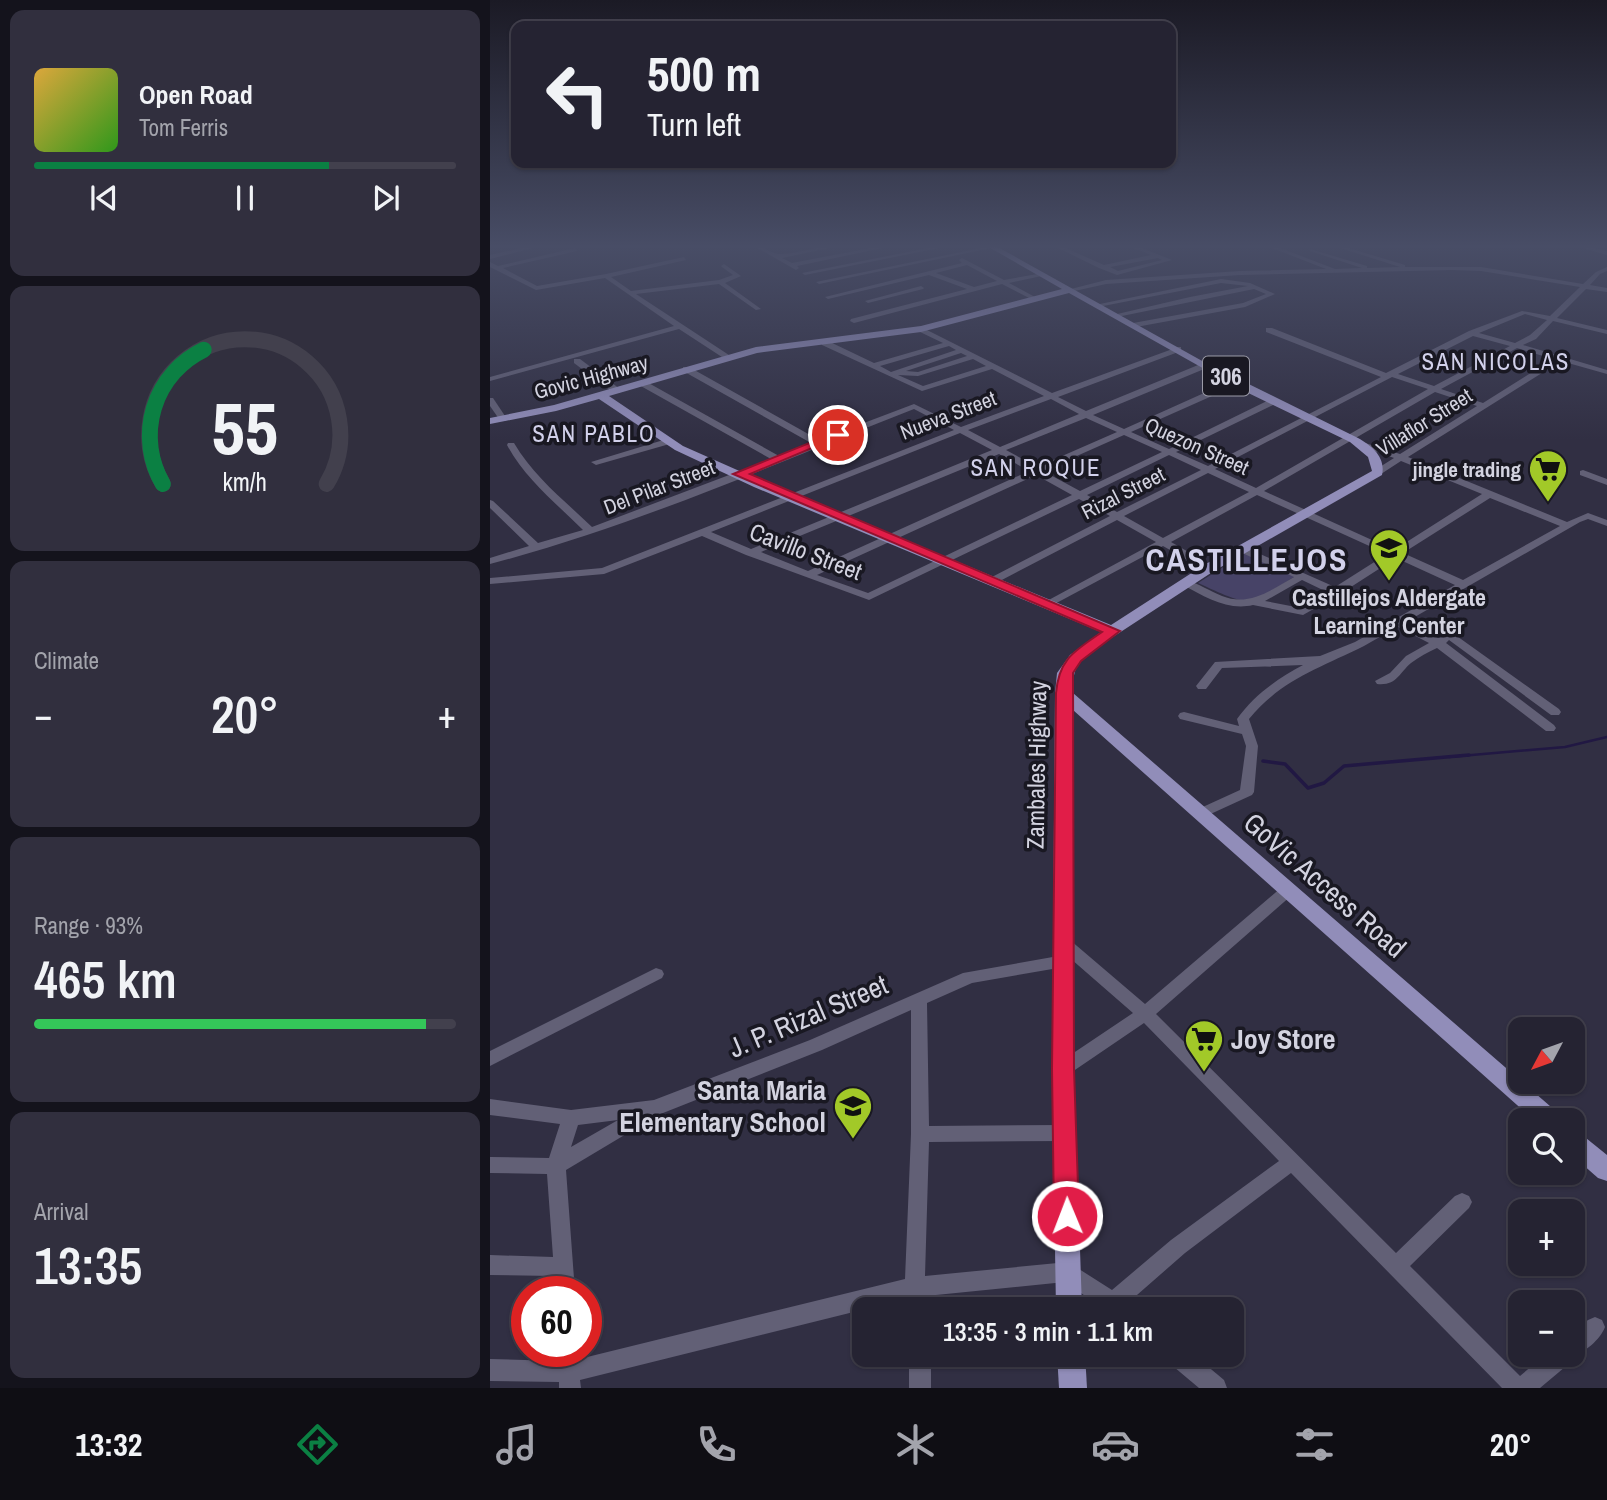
<!DOCTYPE html>
<meta charset="utf-8">
<style>
body{margin:0;font-family:"Archivo Narrow",sans-serif;background:#312f3e;color:#f1f3f6;height:100vh;display:flex;flex-direction:column;font-size:26px;white-space:nowrap}
*{box-sizing:border-box;margin:0}
p{font-size:23px;color:#a3a4ac}
.icon{flex:none;width:38px;height:38px;fill:none;stroke:currentColor;stroke-width:2;stroke-linecap:round;stroke-linejoin:round}
.map{position:relative;flex:1;overflow:hidden}
.panel{display:flex;flex-direction:column;gap:10px;padding:10px;background:#14131c;width:490px}
.panel>*{flex:none}
.guide{position:absolute;left:21px;top:21px;width:665px;height:147px;border-radius:14px;box-shadow:0 2px 5px #0004,0 0 0 2px #42404d;background:#252332;color:#f1f3f6;overflow:hidden}
.needle{width:46px;rotate:229deg}
.tools{position:absolute;left:1018px;top:1017px;display:grid;gap:14px}
.tools a{display:grid;place-items:center;width:77px;height:77px;border-radius:14px;background:#252332;box-shadow:0 2px 5px #0004,0 0 0 2px #42404d;font-size:35px}
.speed{position:absolute;left:21px;top:1276px;display:flex;gap:14px;font-size:35px;font-weight:700;text-align:center}
.speed>*{display:grid;place-content:center;width:91px;height:91px;border-radius:50%;background:#252332;box-shadow:0 2px 5px #0004,0 0 0 2px #42404d;line-height:1}
.speed .limit{border:10px solid #d22;background:#fff;color:#111}
.pin{position:absolute;display:grid;place-items:center;width:60px;height:60px;color:#fff;margin:-30px;border:4px solid #fff;border-radius:50%;box-shadow:0 2px 7px #0007}
.me{position:absolute;width:77px;margin:-38px;rotate:359deg;stroke-linejoin:round;filter:drop-shadow(0 0 5px #0008)}
.turn{display:flex;align-items:center;gap:24px;height:147px;padding:0 21px;font-size:32px}
.turn .icon{width:91px;height:91px;stroke-width:2.5}
.turn b{display:block;font-size:49px;line-height:60px}
.big{font-size:52px;font-weight:600;line-height:1.1}
.panel .tile{flex:1;display:flex;flex-direction:column;justify-content:center;gap:10px;min-width:0;padding:0 24px;border-radius:14px;background:#312f3e}
.panel .dial{align-items:center;gap:0}
.dial svg{height:182px;overflow:visible;fill:none;stroke:#42404d;stroke-width:7;stroke-linecap:round;text-anchor:middle}
.dial text{fill:#f1f3f6;stroke:none}
.song{display:flex;align-items:center;gap:21px}
.cover{width:84px;height:84px;border-radius:10px;background:linear-gradient(135deg,hsl(40 70% 55%),hsl(110 70% 35%))}
.played{height:7px;border-radius:4px;background:linear-gradient(90deg,#0b8043 70%,#42404d 70%)}
.keys{display:flex;justify-content:space-around;direction:ltr}
.heat{display:flex;justify-content:space-between;align-items:center;font-size:38px;direction:ltr}
.charge{height:10px;border-radius:5px;background:linear-gradient(90deg,#34c759 93%,#42404d 0)}
.trip{position:absolute;left:362px;top:1297px;width:392px;height:70px;border-radius:14px;background:#252332;box-shadow:0 2px 5px #0004,0 0 0 2px #42404d;font-weight:600;line-height:70px;text-align:center}
.dock{display:flex;height:112px;justify-content:space-around;align-items:center;background:#0f0e14;color:#a3a4ac}
.dock .icon{width:49px;height:49px}
.dock .selected{color:#0b8043}
.dock b{font-size:32px;color:#f1f3f6}
main{display:flex;flex:1;min-height:0}
.map>svg:first-child{display:block}
</style>
<main>
<section class="panel">
<div class="tile">
<div class="song"><i class="cover"></i><div><b>Open Road</b><p>Tom Ferris</p></div></div>
<div class="played"></div>
<div class="keys"><svg class="icon" aria-label="previous" viewBox="0 0 24 24"><path d="M18 5L8 12l10 7zM5 5v14"/></svg><svg class="icon" aria-label="pause" viewBox="0 0 24 24"><path d="M8 5v14M16 5v14"/></svg><svg class="icon" aria-label="next" viewBox="0 0 24 24"><path d="M6 5l10 7-10 7zM19 5v14"/></svg></div>
</div>
<div class="tile dial"><svg viewBox="0 0 100 80">
<path d="M14 69A42 42 0 1 1 86 69"/>
<path d="M14 69A42 42 0 0 1 32 10" stroke="#0b8043"/>
<text x="50" y="56" font-size="32" font-weight="700">55</text>
<text x="50" y="72" font-size="11">km/h</text>
</svg></div>
<div class="tile"><p>Climate</p>
<div class="heat"><a>−</a><b class="big">20°</b><a>+</a></div>
</div>
<div class="tile"><p>Range · 93%</p><b class="big">465 km</b><div class="charge"></div></div>
<div class="tile"><p>Arrival</p><b class="big">13:35</b></div>
</section>
<div class="map">
<svg width="1117" height="1388" viewBox="0 0 1117 1388">
<rect width="100%" height="100%" fill="#312f43"/>
<path fill="#474367" d="M 757,552 L 807,575 C 756,607 763,608 708,583 Z"/>
<g fill="none" stroke-linecap="round" stroke-linejoin="round">
<path stroke="#211843" stroke-width="2.5" d="M 959,757 L 1075,747 L 1117,737"/>
<path stroke="#211843" stroke-width="3.5" d="M 773,761 L 795,764 L 818,788 L 834,783 L 854,766 L 979,755"/>
<g fill="#626076" fill-rule="evenodd">
<path d="M 41,246 L 51,246 L 0,259 L 0,255 Z"/>
<path d="M 264,246 C 274,245 281,255 291,254 C 311,253 329,245 349,246 L 292,258 L 302,263 L 391,246 L 402,246 L 307,266 L 309,268 L 306,270 Z"/>
<path d="M 448,246 L 459,246 L 315,275 L 312,273 Z"/>
<path d="M 500,246 L 506,247 L 329,284 L 326,282 Z"/>
<path d="M 564,246 L 571,246 L 614,265 L 661,255 L 639,246 L 647,246 L 682,260 L 627,275 L 609,268 ZM 668,258 L 672,260 L 628,271 L 620,267 Z"/>
<path d="M 777,246 L 785,246 L 845,269 L 872,268 L 820,251 L 820,249 L 877,266 L 877,268 L 910,267 L 844,246 L 852,246 L 915,265 L 915,267 L 991,267 L 1093,284 L 1106,272 L 1117,267 L 1117,271 L 1110,274 L 1100,285 L 1117,288 L 1117,292 L 1096,289 L 1067,318 L 1117,330 L 1117,334 L 1063,321 L 1046,339 L 1033,345 L 1117,370 L 1117,374 L 1071,361 L 918,457 L 1077,522 L 1098,513 L 1117,520 L 1117,526 L 1098,519 L 1090,522 L 916,622 L 948,638 L 955,637 L 956,634 L 964,634 L 1069,709 L 1071,712 L 1069,715 L 1061,715 L 959,640 L 956,643 L 1064,725 L 1066,728 L 1064,731 L 1056,731 L 947,648 C 938,652 929,657 921,663 C 909,673 907,686 887,684 L 885,681 L 900,673 L 916,656 L 939,643 L 908,627 C 896,633 885,640 874,646 C 830,668 792,679 759,719 L 768,746 L 764,792 L 762,795 L 714,817 L 704,817 L 702,814 L 704,811 L 750,790 L 756,746 L 752,734 L 690,719 L 688,716 L 690,713 L 694,712 L 749,726 L 747,719 C 764,695 787,679 813,665 L 732,668 L 716,689 L 708,689 L 706,686 L 725,662 L 830,656 L 865,642 L 965,585 L 906,558 L 850,594 L 813,615 L 763,605 C 738,611 715,597 693,585 L 692,583 L 697,580 C 709,584 720,591 732,596 C 759,607 781,590 804,577 L 748,551 L 748,547 L 752,546 L 845,587 L 897,554 L 767,495 L 681,542 L 723,566 L 724,568 L 723,570 L 715,570 L 673,546 L 559,607 L 555,606 L 553,604 L 555,602 L 666,542 L 627,520 L 508,582 L 500,582 L 499,580 L 500,578 L 620,516 L 589,499 L 379,600 L 256,555 L 212,536 L 114,574 L 0,584 L 0,578 L 112,568 L 464,430 L 424,409 C 284,464 145,526 0,564 L 0,558 L 39,546 L 0,508 L 0,500 L 3,501 L 48,543 L 93,530 C 66,503 35,479 17,445 L 18,443 L 24,443 C 44,477 74,500 102,527 L 281,459 L 149,385 L 149,381 L 155,381 L 289,456 L 321,443 L 193,371 L 193,367 L 199,367 L 329,440 L 424,404 L 471,427 L 554,396 L 502,369 L 432,391 L 332,345 L 332,341 L 338,341 L 384,363 L 453,343 L 428,331 L 428,327 L 431,327 L 562,393 L 688,347 L 691,347 L 691,351 L 568,397 L 596,411 L 713,363 L 719,363 L 719,367 L 603,415 L 634,429 L 743,380 L 749,380 L 749,384 L 641,432 L 679,449 L 779,400 L 785,400 L 785,404 L 686,452 L 718,466 L 891,377 L 776,332 L 776,328 L 782,328 L 896,373 L 979,331 L 1032,311 L 1060,316 L 1090,287 L 991,271 L 962,270 L 750,275 L 616,284 L 580,292 L 577,290 L 616,280 L 750,271 L 836,269 ZM 1035,314 L 1057,320 L 1040,335 L 1025,343 L 989,333 ZM 983,336 L 1020,346 L 944,386 L 908,374 ZM 459,346 L 466,350 L 401,372 L 390,366 ZM 1027,348 L 1063,359 L 993,403 L 951,389 ZM 471,353 L 477,356 L 428,372 L 416,371 ZM 483,359 L 496,366 L 433,386 L 408,375 L 428,376 ZM 902,377 L 938,389 L 766,488 L 725,469 ZM 945,392 L 987,406 L 910,454 L 872,442 L 868,445 L 904,458 L 885,470 L 885,474 L 891,474 L 911,461 L 992,494 L 904,550 L 774,491 ZM 561,399 L 589,414 L 510,447 L 478,430 ZM 596,418 L 627,432 L 547,467 L 516,450 ZM 470,433 L 502,450 L 261,549 L 221,532 ZM 634,435 L 672,452 L 590,491 L 553,471 ZM 509,454 L 539,471 L 318,571 L 271,552 ZM 679,455 L 711,470 L 627,512 L 597,495 ZM 718,473 L 759,492 L 673,538 L 634,516 ZM 546,475 L 582,495 L 378,593 L 327,575 ZM 1000,498 L 1070,526 L 973,580 L 913,553 ZM 812,580 L 837,592 L 811,608 L 775,601 Z"/>
<path d="M 1086,246 L 1095,246 L 1117,251 L 1117,255 Z"/>
<path d="M 85,248 L 87,251 L 13,268 L 47,286 L 116,274 L 194,257 L 196,260 L 121,277 L 141,291 L 229,280 L 243,275 L 232,267 L 231,266 L 234,264 L 251,276 L 235,283 L 271,309 L 266,310 L 229,284 L 146,294 L 242,357 L 235,359 L 189,329 L 0,381 L 0,377 L 184,326 L 115,278 L 46,290 L 0,267 L 0,262 L 8,266 Z"/>
<path d="M 472,258 L 514,280 L 553,273 L 556,275 L 519,283 L 545,297 L 545,299 L 541,299 L 512,284 L 364,323 L 360,321 L 361,319 L 477,289 L 439,275 L 338,299 L 335,297 L 472,263 L 469,260 ZM 477,265 L 507,281 L 484,287 L 446,273 Z"/>
<path d="M 731,279 L 760,283 L 785,294 L 755,307 L 646,327 L 643,327 L 643,323 L 753,303 L 776,294 L 764,289 L 627,317 L 623,315 L 700,297 L 758,286 L 731,283 L 608,307 L 605,305 Z"/>
<path d="M 431,286 L 434,288 L 433,289 L 378,303 L 375,301 Z"/>
<path d="M 84,359 L 90,359 L 130,389 L 130,393 L 124,393 L 84,363 Z"/>
<path d="M 0,398 L 3,398 L 17,419 L 16,421 L 9,419 L 0,406 Z"/>
<path d="M 180,438 L 184,441 L 183,443 L 106,465 L 101,462 Z"/>
<path d="M 1093,470 L 1117,479 L 1117,485 L 1090,475 L 1090,471 Z"/>
<path d="M 797,886 L 802,887 L 804,891 L 802,895 L 666,1014 L 906,1253 L 965,1196 L 972,1193 L 979,1196 L 982,1202 L 979,1208 L 920,1266 L 1030,1376 L 1056,1354 L 1083,1354 L 1083,1332 L 1098,1320 L 1105,1317 L 1112,1320 L 1115,1327 C 1110,1340 1095,1352 1083,1356 L 1081,1362 L 1050,1388 L 1012,1388 L 801,1173 L 695,1253 L 639,1302 L 642,1309 L 614,1309 L 575,1282 L 436,1296 L 437,1309 L 417,1309 L 416,1299 L 90,1380 L 91,1388 L 69,1388 L 69,1382 L 0,1381 L 0,1359 L 68,1361 L 67,1351 L 89,1351 L 89,1359 L 415,1279 L 421,1134 L 421,1010 L 332,1050 L 168,1115 L 76,1170 L 85,1292 L 65,1292 L 64,1276 L 0,1275 L 0,1255 L 63,1257 L 57,1174 L 0,1173 L 0,1157 L 59,1158 L 70,1124 L 0,1115 L 0,1099 L 81,1110 L 164,1100 L 320,1040 L 473,973 L 574,955 L 577,956 L 566,944 L 568,940 L 574,938 L 580,940 L 655,1004 L 792,887 ZM 581,959 L 643,1013 L 567,1064 L 564,1069 L 567,1074 L 573,1076 L 579,1074 L 654,1023 L 789,1161 L 681,1240 L 622,1290 L 578,1262 L 435,1276 L 439,1142 L 575,1141 L 581,1139 L 584,1133 L 581,1127 L 575,1125 L 439,1126 L 437,1003 L 482,983 L 574,967 L 580,965 ZM 128,1120 L 81,1147 L 88,1125 Z"/>
<path d="M 166,968 L 172,970 L 174,974 L 172,978 L 0,1066 L 0,1051 Z"/>
<rect x="419" y="1354" width="22" height="34"/>
<path d="M 676,1354 L 703,1354 L 734,1380 L 737,1388 L 709,1388 L 678,1362 Z"/>
</g>
<g fill="#918db9" fill-rule="evenodd">
<path d="M 497,246 L 506,246 L 714,362 L 868,438 C 882,446 896,457 892,475 L 724,571 L 603,650 C 585,665 583,670 583,693 L 1068,1113 L 1072,1120 L 1044,1120 L 583,710 L 584,1069 L 592,1309 L 566,1309 L 562,1069 L 565,693 L 567,673 L 580,655 L 611,632 L 264,487 L 185,450 L 109,399 L 66,411 L 0,424 L 0,418 L 64,405 L 266,347 L 431,326 L 572,289 ZM 579,293 L 750,389 L 860,442 L 878,457 L 882,471 L 714,565 L 621,625 L 272,481 L 193,446 L 119,396 L 267,353 L 431,332 Z"/>
<path d="M 1083,1131 L 1091,1134 L 1117,1155 L 1117,1181 L 1108,1178 L 1083,1156 Z"/>
<path d="M 567,1354 L 595,1354 L 597,1388 L 569,1388 Z"/>
</g>
</g>
<linearGradient id="sky" x2="0" y2="1"><stop stop-color="#1b1a25"/><stop offset="0.56" stop-color="#484d66"/><stop offset="1" stop-color="#484d66" stop-opacity="0"/></linearGradient>
<rect width="1117" height="440" fill="url(#sky)"/>
<path fill="#e11d48" stroke="#92132f" stroke-width="2" d="M 344,433 L 353,435 L 260,474 L 630,631 L 591,661 L 583,673 L 584,1069 L 589,1216 L 586,1225 L 577,1228 L 568,1225 L 564,1216 L 562,1069 L 566,693 C 569,658 585,651 612,632 L 243,474 Z"/>
<defs>
<g id="supermarket-pin" transform="scale(2.0125)"><path d="M0 17L-7.5 6A9.5 9.5 0 1 1 7.5 6Z" fill="#a2c928" stroke="#191822"/><path d="M-6-5.5h2.5l.6 2H6L4.5 2H-2.5L-4.4-4H-6ZM-1.5 3.2a1.3 1.3 0 1 0 .1 0ZM3 3.2a1.3 1.3 0 1 0 .1 0Z" fill="#111"/></g>
<g id="school-pin" transform="scale(2.0125)"><path d="M0 17L-7.5 6A9.5 9.5 0 1 1 7.5 6Z" fill="#a2c928" stroke="#191822"/><path d="M0-5L7-2L0 1L-7-2ZM-4 1L0 2.5L4 1V4Q0 6-4 4Z" fill="#111"/></g>
</defs>
<g fill-rule="evenodd">
<use href="#supermarket-pin" x="1058" y="469"/>
<use href="#school-pin" x="899" y="548"/>
<use href="#supermarket-pin" x="714" y="1039"/>
<use href="#school-pin" x="363" y="1106"/>
</g>
<g text-anchor="middle" dominant-baseline="central" stroke-width="7" stroke-linejoin="round" paint-order="stroke">
<g font-size="21" fill="#d3d3e0" stroke="#191822">
<text transform="translate(101 377) rotate(-15)">Govic Highway</text>
<text transform="translate(458 415) rotate(-21)">Nueva Street</text>
<text transform="translate(934 422) rotate(-32)">Villaflor Street</text>
<text transform="translate(707 446) rotate(24)">Quezon Street</text>
<text transform="translate(169 487) rotate(-21)">Del Pilar Street</text>
<text transform="translate(633 493) rotate(-27)">Rizal Street</text>
</g>
<g font-size="21" font-weight="bold" fill="#d3d3e0" stroke="#191822" text-anchor="end">
<text x="1031" y="469">jingle trading</text>
</g>
<g font-size="23" letter-spacing="2" fill="#d2d1eb" stroke="#191822">
<text x="1006" y="361">SAN NICOLAS</text>
<text x="104" y="433">SAN PABLO</text>
<text x="546" y="467">SAN ROQUE</text>
</g>
<rect fill="#191822" stroke="#9b9ba7" stroke-width="2" x="713" y="356.5" width="46" height="39" rx="5"/>
<g font-size="23" font-weight="bold" fill="#d3d3e0">
<text x="736" y="376">306</text>
</g>
<g font-size="24" fill="#d3d3e0" stroke="#191822">
<text transform="translate(316 551) rotate(21)">Cavillo Street</text>
<text transform="translate(546 765) rotate(-89)">Zambales Highway</text>
</g>
<g font-size="24" font-weight="bold" fill="#d3d3e0" stroke="#191822">
<text x="899" y="597">Castillejos Aldergate<tspan x="899" dy="28">Learning Center</tspan></text>
</g>
<g font-size="28" fill="#d3d3e0" stroke="#191822">
<text transform="translate(835 885) rotate(41)">GoVic Access Road</text>
<text transform="translate(318 1016) rotate(-23)">J. P. Rizal Street</text>
</g>
<g font-size="28" font-weight="bold" fill="#d3d3e0" stroke="#191822" text-anchor="start">
<text x="741" y="1039">Joy Store</text>
<text x="336" y="1090" text-anchor="end">Santa Maria<tspan x="336" dy="32">Elementary School</tspan></text>
</g>
<g font-size="32" font-weight="bold" letter-spacing="2" fill="#d2d1eb" stroke="#191822">
<text x="757" y="559">CASTILLEJOS</text>
</g>
</g>
</svg>
<div class="tools">
<a><svg class="needle" viewBox="-14 -14 28 28"><path d="M0-13l5 13h-10z" fill="#e53935"/><path d="M0 13l5-13h-10z" fill="#a3a4ac"/></svg></a>
<a><svg class="icon" aria-label="search" viewBox="0 0 24 24"><circle cx="10" cy="10" r="6"/><path d="M15 15l6 6"/></svg></a>
<a>+</a>
<a>−</a>
</div>
<div class="speed"><div class="limit">60</div></div>
<div class="pin" style="left:348px;top:435px;background:#d93025"><svg class="icon" aria-label="arrive" viewBox="0 0 24 24"><path d="M6 21V4h12l-3 4 3 4H6"/></svg></div>
<svg class="me" style="left:577px;top:1216px" viewBox="-20 -20 40 40"><circle r="17" fill="#e11d48" stroke="#fff" stroke-width="3"/><path d="M0-11L8 9 0 5-8 9z" fill="#fff"/></svg>
<div class="trip">13:35 · 3 min · 1.1 km</div>
<div class="guide">
<div class="turn"><svg class="icon" aria-label="left" viewBox="0 0 24 24"><path d="M17 20v-9H6M10 6l-5 5 5 5"/></svg><div><b>500 m</b>Turn left</div></div>
</div>
</div>
</main>
<nav class="dock">
<b>13:32</b>
<svg class="icon selected" aria-label="directions" viewBox="0 0 24 24"><path d="M12 3l9 9-9 9-9-9zM9 14v-3h6M13 9l2 2-2 2"/></svg>
<svg class="icon" aria-label="music" viewBox="0 0 24 24"><path d="M9 18V5l10-2v13"/><circle cx="6" cy="18" r="3"/><circle cx="16" cy="16" r="3"/></svg>
<svg class="icon" aria-label="phone" viewBox="0 0 24 24"><path d="M5 4h4l2 5-3 2q2 4 5 5l2-3 5 2v4C11 20 4 13 5 4z"/></svg>
<svg class="icon" aria-label="climate" viewBox="0 0 24 24"><path d="M12 3v18M4 7l16 10M4 17L20 7"/></svg>
<svg class="icon" aria-label="car" viewBox="0 0 24 24"><path d="M5 17H2v-5l4-1 3-4h7l3 4 3 1v5h-3M9 17h6M6 11h13"/><circle cx="7" cy="17" r="2"/><circle cx="17" cy="17" r="2"/></svg>
<svg class="icon" aria-label="filters" viewBox="0 0 24 24"><path d="M4 7h16M4 17h16"/><circle cx="9" cy="7" r="2"/><circle cx="15" cy="17" r="2"/></svg>
<b>20°</b>
</nav>
